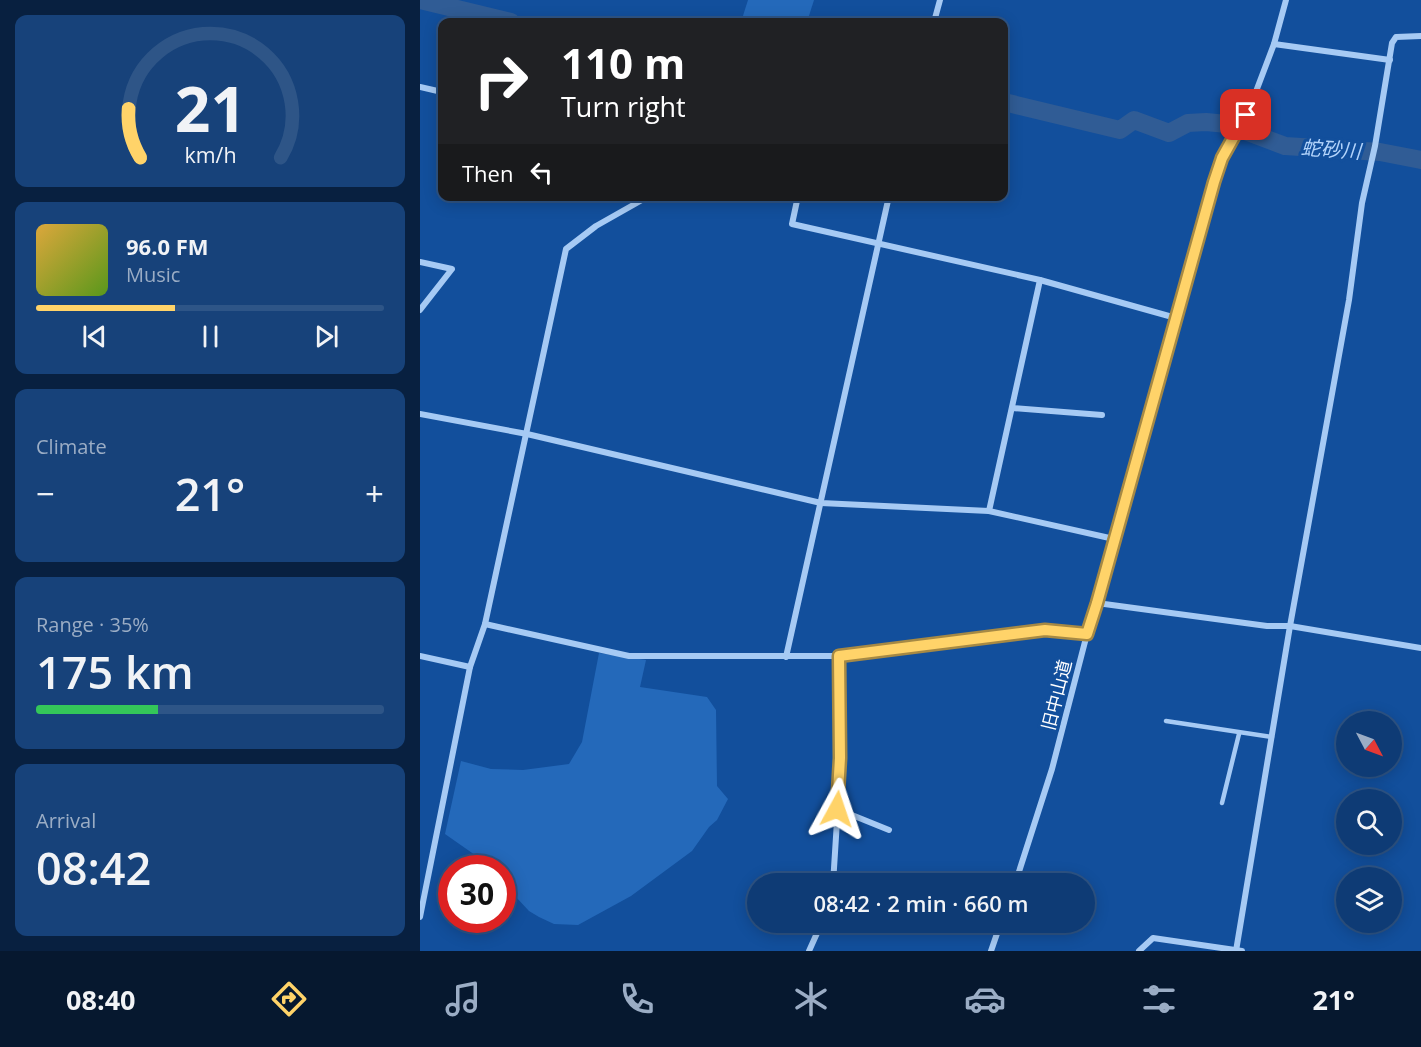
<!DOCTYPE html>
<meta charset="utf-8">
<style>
body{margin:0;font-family:"Open Sans","Noto Sans JP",sans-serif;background:#17427a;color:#f1f3f6;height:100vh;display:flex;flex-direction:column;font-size:22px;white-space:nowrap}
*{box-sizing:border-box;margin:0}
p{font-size:20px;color:#9badc5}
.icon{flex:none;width:33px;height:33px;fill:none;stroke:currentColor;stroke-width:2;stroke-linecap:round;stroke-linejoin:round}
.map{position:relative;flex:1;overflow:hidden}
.side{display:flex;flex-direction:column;gap:15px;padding:15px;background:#082040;width:420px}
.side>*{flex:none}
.guide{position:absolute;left:18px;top:18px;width:570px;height:183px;border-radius:12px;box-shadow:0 3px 15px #0003,0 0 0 2px #2e5587;background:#202124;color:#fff;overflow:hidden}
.needle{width:39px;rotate:131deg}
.fabs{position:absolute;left:916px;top:711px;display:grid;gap:12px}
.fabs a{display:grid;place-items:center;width:66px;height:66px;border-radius:50%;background:#0e3b75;box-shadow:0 3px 15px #0003,0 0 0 2px #2e5587;font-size:30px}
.speed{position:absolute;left:18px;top:855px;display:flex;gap:12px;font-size:30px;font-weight:700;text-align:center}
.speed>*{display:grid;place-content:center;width:78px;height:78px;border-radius:50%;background:#0e3b75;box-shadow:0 3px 15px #0003,0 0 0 2px #2e5587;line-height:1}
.speed .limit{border:9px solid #d22;background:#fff;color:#111}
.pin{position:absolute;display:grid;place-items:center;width:51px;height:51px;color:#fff;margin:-26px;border-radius:12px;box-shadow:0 3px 9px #0006}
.me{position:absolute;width:66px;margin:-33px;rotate:5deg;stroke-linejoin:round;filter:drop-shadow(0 0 4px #0008)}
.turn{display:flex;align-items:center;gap:21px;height:126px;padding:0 24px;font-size:27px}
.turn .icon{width:78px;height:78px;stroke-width:2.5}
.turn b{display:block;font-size:42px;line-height:51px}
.then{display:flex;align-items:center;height:57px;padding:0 24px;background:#0003;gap:12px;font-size:22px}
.big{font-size:45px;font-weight:600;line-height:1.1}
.side .tile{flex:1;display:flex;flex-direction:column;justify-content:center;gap:9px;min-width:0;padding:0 21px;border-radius:12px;background:#17427a}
.side .dial{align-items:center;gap:0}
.dial svg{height:156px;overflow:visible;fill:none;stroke:#2e5587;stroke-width:7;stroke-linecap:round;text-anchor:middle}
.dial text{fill:#f1f3f6;stroke:none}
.song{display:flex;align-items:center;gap:18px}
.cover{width:72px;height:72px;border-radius:9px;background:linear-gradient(135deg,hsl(40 70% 55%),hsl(90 70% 35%))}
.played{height:6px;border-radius:3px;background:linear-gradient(90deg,#ffd369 40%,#2e5587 40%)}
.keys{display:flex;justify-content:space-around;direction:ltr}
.heat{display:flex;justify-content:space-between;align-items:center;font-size:33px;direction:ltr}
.charge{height:9px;border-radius:4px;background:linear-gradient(90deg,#34c759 35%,#2e5587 0)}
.trip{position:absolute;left:327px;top:873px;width:348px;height:60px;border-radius:30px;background:#0e3b75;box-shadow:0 3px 15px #0003,0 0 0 2px #2e5587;font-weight:600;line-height:60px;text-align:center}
.tabs{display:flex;height:96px;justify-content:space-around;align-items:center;background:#06182f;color:#9badc5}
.tabs .icon{width:42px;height:42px}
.tabs .selected{color:#ffd369}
.tabs b{font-size:27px;color:#f1f3f6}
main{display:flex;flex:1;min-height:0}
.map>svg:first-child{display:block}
</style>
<main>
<section class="side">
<div class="tile dial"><svg viewBox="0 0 100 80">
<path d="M14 69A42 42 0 1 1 86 69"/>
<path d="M14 69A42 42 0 0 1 8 44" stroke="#ffd369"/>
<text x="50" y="56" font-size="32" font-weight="700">21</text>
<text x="50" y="72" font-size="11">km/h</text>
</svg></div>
<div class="tile">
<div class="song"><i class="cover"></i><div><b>96.0 FM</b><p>Music</p></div></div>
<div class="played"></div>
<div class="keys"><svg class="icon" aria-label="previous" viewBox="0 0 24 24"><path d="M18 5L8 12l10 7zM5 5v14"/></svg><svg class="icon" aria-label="pause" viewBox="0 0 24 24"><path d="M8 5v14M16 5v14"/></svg><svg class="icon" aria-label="next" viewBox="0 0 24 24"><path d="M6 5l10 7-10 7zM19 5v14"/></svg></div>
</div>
<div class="tile"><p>Climate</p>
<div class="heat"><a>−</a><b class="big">21°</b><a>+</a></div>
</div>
<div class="tile"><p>Range · 35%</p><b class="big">175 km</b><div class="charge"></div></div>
<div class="tile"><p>Arrival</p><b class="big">08:42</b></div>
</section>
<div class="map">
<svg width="1001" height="951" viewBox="0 0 1001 951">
<rect width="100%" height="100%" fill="#124f9c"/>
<g fill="#2469ba">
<path d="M 328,0 L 394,0 L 387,22 L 321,22 Z"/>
<path d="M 179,653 L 226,660 L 220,687 L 287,697 L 296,710 L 297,786 L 308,799 L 297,820 L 289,827 L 272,851 L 211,896 L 158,925 L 134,924 L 119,917 L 109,911 L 83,883 L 82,868 L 70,868 L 65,862 L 25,834 L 41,761 L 71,769 L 103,770 L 149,764 L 162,742 Z"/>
</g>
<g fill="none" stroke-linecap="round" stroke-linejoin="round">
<g stroke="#305c95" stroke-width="18">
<path d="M 0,0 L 91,22"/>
<path d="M 584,102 L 700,130 L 714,120 L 749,133 L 768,123 L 786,122 L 807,124 L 865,146 L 960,152 L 1001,160"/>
</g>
<g stroke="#a6caf4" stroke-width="4.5">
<path d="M 746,721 L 852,737"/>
<path d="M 802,803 L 819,734"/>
</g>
<g stroke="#a6caf4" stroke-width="6">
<path d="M 514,22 L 520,0"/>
<path d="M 854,44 L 970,60"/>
<path d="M 0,87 L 22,92"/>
<path d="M 378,196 L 372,224 L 620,280 L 756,318"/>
<path d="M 0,262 L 32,269 L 0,310"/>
<path d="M 592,408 L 682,415"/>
<path d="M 0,414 L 107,434 L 401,503 L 569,511 L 694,539"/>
<path d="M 569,511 L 620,280"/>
<path d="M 677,603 L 847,626 L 870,626 L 1001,648"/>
<path d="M 65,624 L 209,656 L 419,656 L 625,630 L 667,634"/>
<path d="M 0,656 L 50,667"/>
<path d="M 366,657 L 469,196"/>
<path d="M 417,809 L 469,830"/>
<path d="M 413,884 L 421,758 L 419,656"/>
<path d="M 595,884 L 632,769 L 667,634 L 677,603 L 794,182 L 802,157 L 832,102 L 854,44 L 866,0"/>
<path d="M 0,917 L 50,667 L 65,624 L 146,249 L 176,226 L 229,196"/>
<path d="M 389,951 L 402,922"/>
<path d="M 571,951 L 581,922"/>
<path d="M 719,951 L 733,938 L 822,951"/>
<path d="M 816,951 L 870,626 L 929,300 L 942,203 L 955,146 L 972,43 L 976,37 L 1001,36"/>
</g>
</g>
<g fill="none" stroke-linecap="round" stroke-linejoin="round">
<g stroke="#a68944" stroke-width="15">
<path id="route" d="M 417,809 L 420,758 L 419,656 L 625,630 L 667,634 L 677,603 L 794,182 L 802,158 L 826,115"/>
</g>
<use href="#route" stroke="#ffd369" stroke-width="10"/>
</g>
<g text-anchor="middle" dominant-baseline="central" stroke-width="6" stroke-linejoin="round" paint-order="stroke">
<g font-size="18" fill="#fff" stroke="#124f9c">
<text transform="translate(636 695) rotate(-76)">旧中山道</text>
</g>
<g font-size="20" font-style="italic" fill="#b3d4fb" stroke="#124f9c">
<text transform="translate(911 149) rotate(4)">蛇砂川</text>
</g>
</g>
</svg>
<div class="fabs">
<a><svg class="needle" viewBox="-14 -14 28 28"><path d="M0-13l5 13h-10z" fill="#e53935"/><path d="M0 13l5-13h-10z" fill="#9badc5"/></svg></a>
<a><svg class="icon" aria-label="search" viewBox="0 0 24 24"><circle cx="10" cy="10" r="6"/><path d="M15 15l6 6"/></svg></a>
<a><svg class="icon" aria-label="layers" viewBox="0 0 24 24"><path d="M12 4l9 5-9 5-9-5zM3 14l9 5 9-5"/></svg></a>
</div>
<div class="speed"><div class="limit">30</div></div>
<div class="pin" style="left:826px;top:115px;background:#d93025"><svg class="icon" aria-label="arrive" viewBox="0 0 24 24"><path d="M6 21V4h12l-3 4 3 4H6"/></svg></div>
<svg class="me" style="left:417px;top:809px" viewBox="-20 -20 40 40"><path d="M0-17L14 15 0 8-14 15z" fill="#ffd369" stroke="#fff" stroke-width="4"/></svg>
<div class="trip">08:42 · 2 min · 660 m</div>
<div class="guide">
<div class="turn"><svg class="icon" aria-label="right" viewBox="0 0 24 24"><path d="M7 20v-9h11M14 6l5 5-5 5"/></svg><div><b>110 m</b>Turn right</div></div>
<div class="then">Then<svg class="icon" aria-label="left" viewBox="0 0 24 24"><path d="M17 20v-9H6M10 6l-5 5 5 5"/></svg></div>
</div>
</div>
</main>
<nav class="tabs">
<b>08:40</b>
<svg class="icon selected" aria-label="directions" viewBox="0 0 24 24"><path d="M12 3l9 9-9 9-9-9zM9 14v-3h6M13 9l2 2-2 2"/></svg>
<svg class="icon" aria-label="music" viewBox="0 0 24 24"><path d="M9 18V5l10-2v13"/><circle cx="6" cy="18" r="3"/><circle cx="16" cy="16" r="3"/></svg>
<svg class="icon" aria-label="phone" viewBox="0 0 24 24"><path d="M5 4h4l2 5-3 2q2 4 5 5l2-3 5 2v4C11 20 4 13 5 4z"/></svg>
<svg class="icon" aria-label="climate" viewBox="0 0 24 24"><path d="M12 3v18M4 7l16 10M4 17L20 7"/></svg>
<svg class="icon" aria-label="car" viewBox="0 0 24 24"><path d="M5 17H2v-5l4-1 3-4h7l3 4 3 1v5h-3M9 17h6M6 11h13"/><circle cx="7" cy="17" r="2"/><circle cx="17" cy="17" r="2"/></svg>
<svg class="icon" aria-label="filters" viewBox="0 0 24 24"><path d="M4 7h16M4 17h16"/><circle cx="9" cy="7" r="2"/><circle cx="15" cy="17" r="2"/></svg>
<b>21°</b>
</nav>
